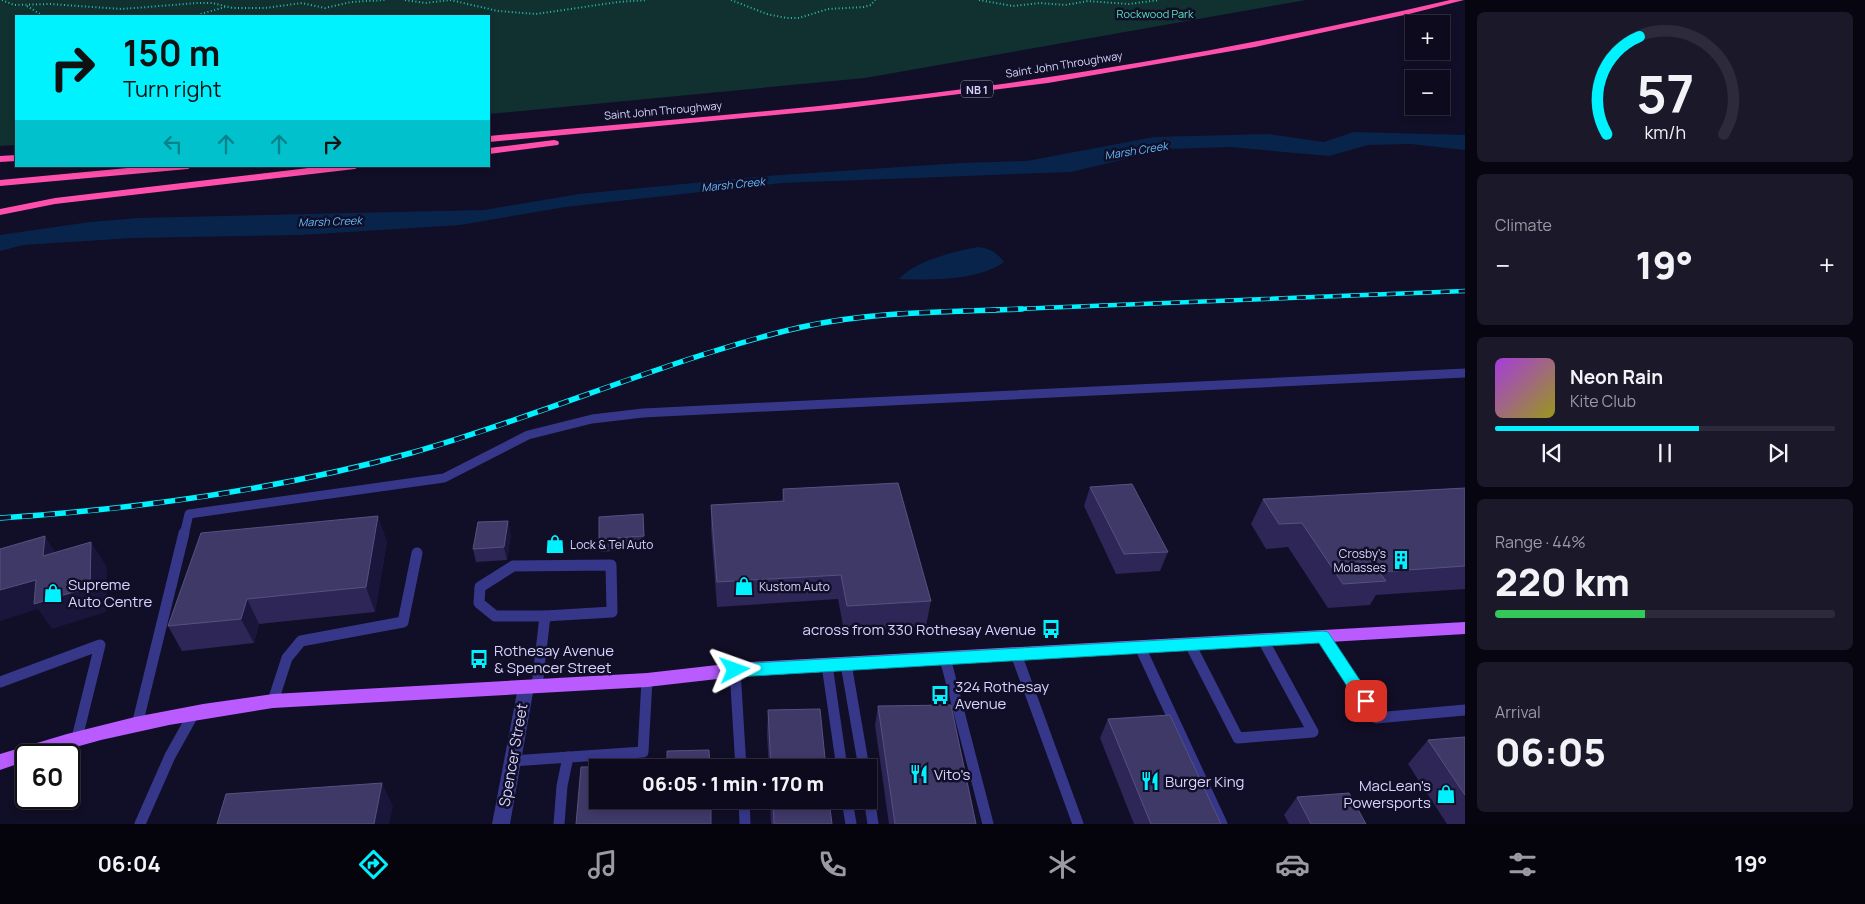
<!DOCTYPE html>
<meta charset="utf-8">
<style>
body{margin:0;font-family:Manrope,sans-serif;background:#1b182a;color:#f1f3f6;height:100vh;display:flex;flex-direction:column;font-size:19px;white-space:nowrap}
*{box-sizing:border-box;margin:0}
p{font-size:16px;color:#9a9aa4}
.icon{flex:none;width:28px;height:28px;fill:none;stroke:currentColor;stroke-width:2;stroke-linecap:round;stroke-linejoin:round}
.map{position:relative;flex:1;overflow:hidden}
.sheet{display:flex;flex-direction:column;gap:12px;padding:12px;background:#070610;width:400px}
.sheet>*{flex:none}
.banner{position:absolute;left:15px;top:15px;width:475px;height:152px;border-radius:0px;box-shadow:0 2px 8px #0003,0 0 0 1px #2d2b3b;background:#00f2ff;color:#111;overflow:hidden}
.controls{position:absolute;left:1405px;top:15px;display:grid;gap:10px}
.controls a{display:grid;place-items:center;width:45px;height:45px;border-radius:0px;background:#0d0a1d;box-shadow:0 2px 8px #0003,0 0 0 1px #2d2b3b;font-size:25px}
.speed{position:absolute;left:15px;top:744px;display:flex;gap:10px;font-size:25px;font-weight:700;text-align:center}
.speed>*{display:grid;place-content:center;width:65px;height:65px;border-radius:50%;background:#0d0a1d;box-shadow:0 2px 8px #0003,0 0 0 1px #2d2b3b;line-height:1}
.speed .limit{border:2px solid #111;border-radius:8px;background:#fff;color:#111}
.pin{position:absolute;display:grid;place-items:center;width:42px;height:42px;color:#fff;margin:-21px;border-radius:10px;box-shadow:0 2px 8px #0006}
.me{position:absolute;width:55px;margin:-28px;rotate:86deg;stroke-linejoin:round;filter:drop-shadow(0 0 4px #0008)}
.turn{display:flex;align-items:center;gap:18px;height:105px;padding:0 25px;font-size:22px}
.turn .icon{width:65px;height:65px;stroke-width:2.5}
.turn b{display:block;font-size:35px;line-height:42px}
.lanes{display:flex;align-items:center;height:48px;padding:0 25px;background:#0003;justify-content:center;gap:25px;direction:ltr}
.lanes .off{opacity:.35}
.big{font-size:38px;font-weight:800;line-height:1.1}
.sheet .card{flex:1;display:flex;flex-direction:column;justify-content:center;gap:8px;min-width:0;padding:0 18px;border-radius:8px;background:#1b182a}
.sheet .dial{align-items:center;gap:0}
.dial svg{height:130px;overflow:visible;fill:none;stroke:#2d2b3b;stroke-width:7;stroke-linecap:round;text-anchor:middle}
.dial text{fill:#f1f3f6;stroke:none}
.song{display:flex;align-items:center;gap:15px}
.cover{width:60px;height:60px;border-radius:8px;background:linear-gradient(135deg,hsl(280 70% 55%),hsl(60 70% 35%))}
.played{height:5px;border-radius:2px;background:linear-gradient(90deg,#00f2ff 60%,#2d2b3b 60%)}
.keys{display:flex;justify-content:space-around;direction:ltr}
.heat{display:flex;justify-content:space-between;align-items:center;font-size:28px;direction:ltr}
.charge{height:8px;border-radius:4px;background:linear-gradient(90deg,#34c759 44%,#2d2b3b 0)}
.trip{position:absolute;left:589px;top:759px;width:288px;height:50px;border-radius:0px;background:#0d0a1d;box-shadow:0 2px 8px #0003,0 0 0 1px #2d2b3b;font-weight:800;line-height:50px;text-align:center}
.tab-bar{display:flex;height:80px;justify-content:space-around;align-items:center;background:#05040c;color:#9a9aa4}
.tab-bar .icon{width:35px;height:35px}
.tab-bar .current{color:#00f2ff}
.tab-bar b{font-size:22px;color:#f1f3f6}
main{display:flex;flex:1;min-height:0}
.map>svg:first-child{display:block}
</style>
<main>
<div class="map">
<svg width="1465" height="824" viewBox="0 0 1465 824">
<rect width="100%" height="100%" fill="#110e27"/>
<path fill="#10312f" d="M 0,0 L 1306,0 L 865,78 L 489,114 L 489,16 L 16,16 L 16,145 L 0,146 Z"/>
<g fill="#09244b">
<path d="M 1354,132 L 1465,135 L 1465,150 L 1411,144 L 1368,145 L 1329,156 L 1230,147 L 1167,149 L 1071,172 L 782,183 L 565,207 L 460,225 L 300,235 L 133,238 L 23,245 L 0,251 L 0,235 L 90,222 L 138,218 L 484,210 L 579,194 L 766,176 L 960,163 L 1027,161 L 1154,137 L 1268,134 L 1324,142 Z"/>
<path d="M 978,247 C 991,249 996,252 1004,262 C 978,281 930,280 899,279 C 915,261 955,251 978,247 Z"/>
</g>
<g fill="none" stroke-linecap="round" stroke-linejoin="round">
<g stroke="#28bfae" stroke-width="2" stroke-dasharray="1 2.5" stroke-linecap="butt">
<path d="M 2,0 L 14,5 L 50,4 L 122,9 L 197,3 L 212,3 L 233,8 L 265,8 L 302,3 L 325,8 L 351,2 L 385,0"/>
<path d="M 405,0 L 425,3 L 450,0 L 498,11 L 536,14 L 618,2 L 647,0"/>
<path d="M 731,0 L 767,14 L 786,18 L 799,18 L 828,9 L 864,7 L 871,5 L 875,0"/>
<path d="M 979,0 L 1013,6 L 1040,3 L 1065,5 L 1088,1 L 1129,4 L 1159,0"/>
<path d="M 27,6 L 43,16"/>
<path d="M 194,16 L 225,7"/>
</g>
<path stroke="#363789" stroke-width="9" d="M 184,535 L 189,514 L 444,478 L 528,435 L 592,419 L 643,413 L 1465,373"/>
<g stroke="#363789" stroke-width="11">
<path d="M 611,565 L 612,612 L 545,616 L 495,616 L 479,603 L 480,587 L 513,566 Z"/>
<path d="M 1323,637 L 1376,718 L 1465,710"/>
<path d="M 1190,644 L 1238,738 L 1313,732 L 1263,640"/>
<path d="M 1140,647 L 1222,824"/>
<path d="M 1016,654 L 1078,824"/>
<path d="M 945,658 L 988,824"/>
<path d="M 846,664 L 864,768"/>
<path d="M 827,665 L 842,768"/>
<path d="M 735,670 L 741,768"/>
<path d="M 0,682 L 100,645 L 77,738"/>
<path d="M 537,686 L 545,616"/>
<path d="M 273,701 L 287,658 L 301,641 L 403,622 L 417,553"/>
<path d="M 137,725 L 184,533"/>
<path d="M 512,761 L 643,752 L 647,680"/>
<path d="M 868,790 L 873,824"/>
<path d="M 744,800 L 745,824"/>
<path d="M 847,800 L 851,824"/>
<path d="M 140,824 L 170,756 L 194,713"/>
<path d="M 559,824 L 562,786 L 568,757"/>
</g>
<path fill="#363789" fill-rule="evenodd" d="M 526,680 L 532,682 L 534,687 L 510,824 L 492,824 L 518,687 L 520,682 Z"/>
<path fill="#b95bff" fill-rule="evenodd" d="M 1465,622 L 1465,634 L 735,677 L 647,687 L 273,708 L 169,725 L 101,740 L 47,755 L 26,755 L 26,761 L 0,770 L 0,754 L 67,734 L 135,717 L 203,704 L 273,694 L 647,673 L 735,663 Z"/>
<g fill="#ff4fac" fill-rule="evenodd">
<path d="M 1450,0 L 1464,0 L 1409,14 L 1255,47 L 1048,83 L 839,109 L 489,142 L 489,136 C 653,121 817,109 979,87 C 1137,66 1294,36 1450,0 Z"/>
<path d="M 554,140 L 558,141 L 559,143 L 558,145 L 489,154 L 489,148 Z"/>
<path d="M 16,155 L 16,161 L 0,162 L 0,156 Z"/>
<path d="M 149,166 L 193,166 L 188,169 L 0,186 L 0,180 Z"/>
<path d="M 325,166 L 360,166 L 355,169 L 55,204 L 0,215 L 0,209 L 55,198 Z"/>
</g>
<g stroke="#00f2ff" stroke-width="4.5">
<path id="rail-far1" d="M 991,310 L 1465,291"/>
</g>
<g stroke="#00f2ff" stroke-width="5.5">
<path id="rail" d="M 0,518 C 139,509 276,490 411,453 C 510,425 607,385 705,354 C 737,344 769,334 802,327 C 874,311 949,312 1022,309"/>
</g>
<use href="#rail-far1" stroke="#110e27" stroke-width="3" stroke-dasharray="9" stroke-linecap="butt"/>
<use href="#rail" stroke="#110e27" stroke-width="4" stroke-dasharray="11" stroke-linecap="butt"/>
</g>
<g fill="#2d2656">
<path d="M 1090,487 L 1168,552 L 1160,571 L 1116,574 L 1084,506 Z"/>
<path d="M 1465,488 L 1465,589 L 1376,595 L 1370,605 L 1328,608 L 1288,547 L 1266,549 L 1251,524 L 1263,499 Z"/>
<path d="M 783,489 L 931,601 L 926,626 L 844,631 L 838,599 L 717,607 L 711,530 L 711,505 L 782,502 Z"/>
<path d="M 643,514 L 645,549 L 601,552 L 599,539 Z"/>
<path d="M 511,534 L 507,560 L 476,562 L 473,549 Z"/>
<path d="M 387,541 L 375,612 L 259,624 L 254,643 L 182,651 L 168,626 Z"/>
<path d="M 878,706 L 976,824 L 889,824 L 875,725 Z"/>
<path d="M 768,710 L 826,768 L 769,768 L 767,735 Z"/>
<path d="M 1108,719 L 1221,824 L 1134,824 L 1100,738 Z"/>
<path d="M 1465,737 L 1465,824 L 1447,824 L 1408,764 L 1428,740 Z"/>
<path d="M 1297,797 L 1366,824 L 1289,824 L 1284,815 Z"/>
<path d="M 770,800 L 829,800 L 832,824 L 771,824 Z"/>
</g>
<g fill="#1a153b">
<path d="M 378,516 L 387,541 L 375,612 L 366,587 Z"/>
<path d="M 508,521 L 511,534 L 507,560 L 504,547 Z"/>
<path d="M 45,536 L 61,561 L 43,556 Z"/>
<path d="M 91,542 L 107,567 L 106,612 L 52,629 L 38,609 L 0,621 L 0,590 Z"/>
<path d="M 247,599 L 259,624 L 254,643 L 241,619 Z"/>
<path d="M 382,783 L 393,806 L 389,824 L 374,824 Z"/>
</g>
<g fill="#3f3968" stroke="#575180">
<path d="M 898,483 L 931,601 L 847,606 L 841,575 L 717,582 L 711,505 L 784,501 L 783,489 Z"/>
<path d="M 1132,484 L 1168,552 L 1124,554 L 1090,487 Z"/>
<path d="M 1465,488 L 1465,566 L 1379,572 L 1386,581 L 1343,584 L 1302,523 L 1279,524 L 1263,499 Z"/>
<path d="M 643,514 L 644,536 L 599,539 L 599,517 Z"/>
<path d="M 378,516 L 366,587 L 247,599 L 241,619 L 168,626 L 201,533 Z"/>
<path d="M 508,521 L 504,547 L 473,549 L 478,522 Z"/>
<path d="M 45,536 L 43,556 L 91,542 L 90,587 L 34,604 L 36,580 L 0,590 L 0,549 Z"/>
<path d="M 951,705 L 976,824 L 895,824 L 878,706 Z"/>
<path d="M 820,709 L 826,768 L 771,768 L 768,710 Z"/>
<path d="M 1170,715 L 1221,824 L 1151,824 L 1108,719 Z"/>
<path d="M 1465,737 L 1465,795 L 1428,740 Z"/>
<path d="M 709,750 L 710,768 L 598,768 L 598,800 L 711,800 L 711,824 L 576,824 L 581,767 L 667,766 L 667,751 Z"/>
<path d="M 382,783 L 374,824 L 217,824 L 226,794 Z"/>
<path d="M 1349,793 L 1366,824 L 1311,824 L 1297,797 Z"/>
<path d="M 773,800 L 829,800 L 832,824 L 774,824 Z"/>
</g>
<path fill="#00f2ff" stroke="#009da6" d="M 1323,631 L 1328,632 L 1371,697 L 1373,701 L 1371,706 L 1366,708 L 1360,706 L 1319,643 L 735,677 L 730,675 L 728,670 L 730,666 L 735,664 Z"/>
<defs>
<g id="shop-bare" transform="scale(1.5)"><path d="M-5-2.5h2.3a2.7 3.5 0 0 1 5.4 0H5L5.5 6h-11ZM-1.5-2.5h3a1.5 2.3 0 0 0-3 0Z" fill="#00f2ff" stroke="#110e27" stroke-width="2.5" paint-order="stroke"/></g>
<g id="building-bare" transform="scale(1.5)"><path d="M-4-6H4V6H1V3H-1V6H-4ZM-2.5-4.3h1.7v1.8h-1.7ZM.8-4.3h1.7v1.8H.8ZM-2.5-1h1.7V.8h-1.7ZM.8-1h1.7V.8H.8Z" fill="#00f2ff" stroke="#110e27" stroke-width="2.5" paint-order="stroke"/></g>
<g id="bus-bare" transform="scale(1.5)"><path d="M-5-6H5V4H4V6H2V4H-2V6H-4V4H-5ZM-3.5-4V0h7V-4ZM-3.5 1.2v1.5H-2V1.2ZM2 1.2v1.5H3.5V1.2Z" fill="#00f2ff" stroke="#110e27" stroke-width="2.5" paint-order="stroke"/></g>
<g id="restaurant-bare" transform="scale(1.5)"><path d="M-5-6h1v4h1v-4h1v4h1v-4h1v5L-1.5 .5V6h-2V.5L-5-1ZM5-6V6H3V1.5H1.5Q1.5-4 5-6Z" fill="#00f2ff" stroke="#110e27" stroke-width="2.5" paint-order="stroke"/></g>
</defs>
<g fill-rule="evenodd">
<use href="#shop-bare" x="555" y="544"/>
<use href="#building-bare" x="1401" y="560"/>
<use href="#shop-bare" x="744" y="586"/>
<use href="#shop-bare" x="53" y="593"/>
<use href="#bus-bare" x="1051" y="629"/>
<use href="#bus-bare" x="479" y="659"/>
<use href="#bus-bare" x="940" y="695"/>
<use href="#restaurant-bare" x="919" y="774"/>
<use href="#restaurant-bare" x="1150" y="781"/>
<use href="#shop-bare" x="1446" y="794"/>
</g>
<g text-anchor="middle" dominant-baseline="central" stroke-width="5" stroke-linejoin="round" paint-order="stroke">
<g font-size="11" fill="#58e7bc" stroke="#110e27">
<text x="1155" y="13">Rockwood Park</text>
</g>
<g font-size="11" fill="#d7d4ff" stroke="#110e27">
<text transform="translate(1064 64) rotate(-9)">Saint John Throughway</text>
<text transform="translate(663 110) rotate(-5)">Saint John Throughway</text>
</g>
<rect fill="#110e27" stroke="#9c99be" stroke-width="1" x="961" y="80.5" width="32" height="17" rx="4"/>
<g font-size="11" font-weight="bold" fill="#d7d4ff">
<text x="977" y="89">NB 1</text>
</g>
<g font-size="11" font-style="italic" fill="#62beff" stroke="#110e27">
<text transform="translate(1136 150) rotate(-9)">Marsh Creek</text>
<text transform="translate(733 184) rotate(-6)">Marsh Creek</text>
<text transform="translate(330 221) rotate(-2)">Marsh Creek</text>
</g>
<g font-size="12" fill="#d7d4ff" stroke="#110e27" text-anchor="start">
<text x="570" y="544">Lock &amp; Tel Auto</text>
<text x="1386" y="553" text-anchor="end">Crosby's<tspan x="1386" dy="14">Molasses</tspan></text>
<text x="759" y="586">Kustom Auto</text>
</g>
<g font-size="15" fill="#d7d4ff" stroke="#110e27" text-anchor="start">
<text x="68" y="584">Supreme<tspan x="68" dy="17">Auto Centre</tspan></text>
<text x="1036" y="629" text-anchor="end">across from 330 Rothesay Avenue</text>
<text x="494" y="650">Rothesay Avenue<tspan x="494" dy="17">&amp; Spencer Street</tspan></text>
<text x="955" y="686">324 Rothesay<tspan x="955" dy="17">Avenue</tspan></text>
<text x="934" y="774">Vito's</text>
<text x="1165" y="781">Burger King</text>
<text x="1431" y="785" text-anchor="end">MacLean's<tspan x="1431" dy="17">Powersports</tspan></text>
</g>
<g font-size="15" fill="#d7d4ff" stroke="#110e27">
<text transform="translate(513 755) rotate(-80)">Spencer Street</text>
</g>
</g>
</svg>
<div class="controls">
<a>+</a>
<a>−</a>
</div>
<div class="speed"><div class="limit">60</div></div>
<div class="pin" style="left:1366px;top:701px;background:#d93025"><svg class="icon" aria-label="arrive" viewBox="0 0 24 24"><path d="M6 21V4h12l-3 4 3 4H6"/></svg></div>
<svg class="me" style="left:735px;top:670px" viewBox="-20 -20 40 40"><path d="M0-17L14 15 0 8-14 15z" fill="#00f2ff" stroke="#fff" stroke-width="4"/></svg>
<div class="trip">06:05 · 1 min · 170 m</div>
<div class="banner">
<div class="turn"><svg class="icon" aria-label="right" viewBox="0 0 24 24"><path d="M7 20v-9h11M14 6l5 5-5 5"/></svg><div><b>150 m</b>Turn right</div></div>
<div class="lanes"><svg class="icon off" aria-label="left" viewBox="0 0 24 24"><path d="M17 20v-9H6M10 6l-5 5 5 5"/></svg><svg class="icon off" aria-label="ahead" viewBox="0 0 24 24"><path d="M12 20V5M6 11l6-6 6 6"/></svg><svg class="icon off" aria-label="ahead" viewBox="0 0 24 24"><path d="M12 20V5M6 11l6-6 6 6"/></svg><svg class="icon" aria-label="right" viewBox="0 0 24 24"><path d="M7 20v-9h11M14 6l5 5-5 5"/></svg></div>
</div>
</div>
<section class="sheet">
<div class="card dial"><svg viewBox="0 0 100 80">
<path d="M14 69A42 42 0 1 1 86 69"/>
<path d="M14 69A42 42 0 0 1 34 9" stroke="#00f2ff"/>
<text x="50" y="56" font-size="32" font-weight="700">57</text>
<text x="50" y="72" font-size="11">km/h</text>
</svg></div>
<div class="card"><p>Climate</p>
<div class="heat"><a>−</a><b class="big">19°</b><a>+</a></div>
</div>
<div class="card">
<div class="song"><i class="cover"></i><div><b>Neon Rain</b><p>Kite Club</p></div></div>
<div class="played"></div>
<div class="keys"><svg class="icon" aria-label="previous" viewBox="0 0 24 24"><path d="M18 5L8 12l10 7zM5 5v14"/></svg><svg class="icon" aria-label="pause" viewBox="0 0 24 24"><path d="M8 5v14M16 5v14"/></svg><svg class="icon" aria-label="next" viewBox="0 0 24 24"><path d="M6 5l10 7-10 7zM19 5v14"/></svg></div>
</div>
<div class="card"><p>Range · 44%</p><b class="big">220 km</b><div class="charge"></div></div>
<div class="card"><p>Arrival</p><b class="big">06:05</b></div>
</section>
</main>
<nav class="tab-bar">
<b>06:04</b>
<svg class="icon current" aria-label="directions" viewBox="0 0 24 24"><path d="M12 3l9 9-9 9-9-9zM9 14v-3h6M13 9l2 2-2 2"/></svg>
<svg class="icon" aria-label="music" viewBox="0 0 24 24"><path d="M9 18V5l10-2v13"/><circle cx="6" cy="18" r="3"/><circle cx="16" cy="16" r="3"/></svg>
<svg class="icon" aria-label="phone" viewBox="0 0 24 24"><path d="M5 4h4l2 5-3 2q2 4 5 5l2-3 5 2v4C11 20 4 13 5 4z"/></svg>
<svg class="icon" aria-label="climate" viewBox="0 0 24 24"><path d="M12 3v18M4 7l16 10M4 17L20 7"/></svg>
<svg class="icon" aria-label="car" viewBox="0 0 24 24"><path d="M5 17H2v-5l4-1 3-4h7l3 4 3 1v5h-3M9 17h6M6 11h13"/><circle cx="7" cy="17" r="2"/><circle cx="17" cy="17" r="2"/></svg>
<svg class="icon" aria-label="filters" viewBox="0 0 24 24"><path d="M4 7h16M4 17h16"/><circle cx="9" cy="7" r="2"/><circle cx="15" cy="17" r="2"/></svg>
<b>19°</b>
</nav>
